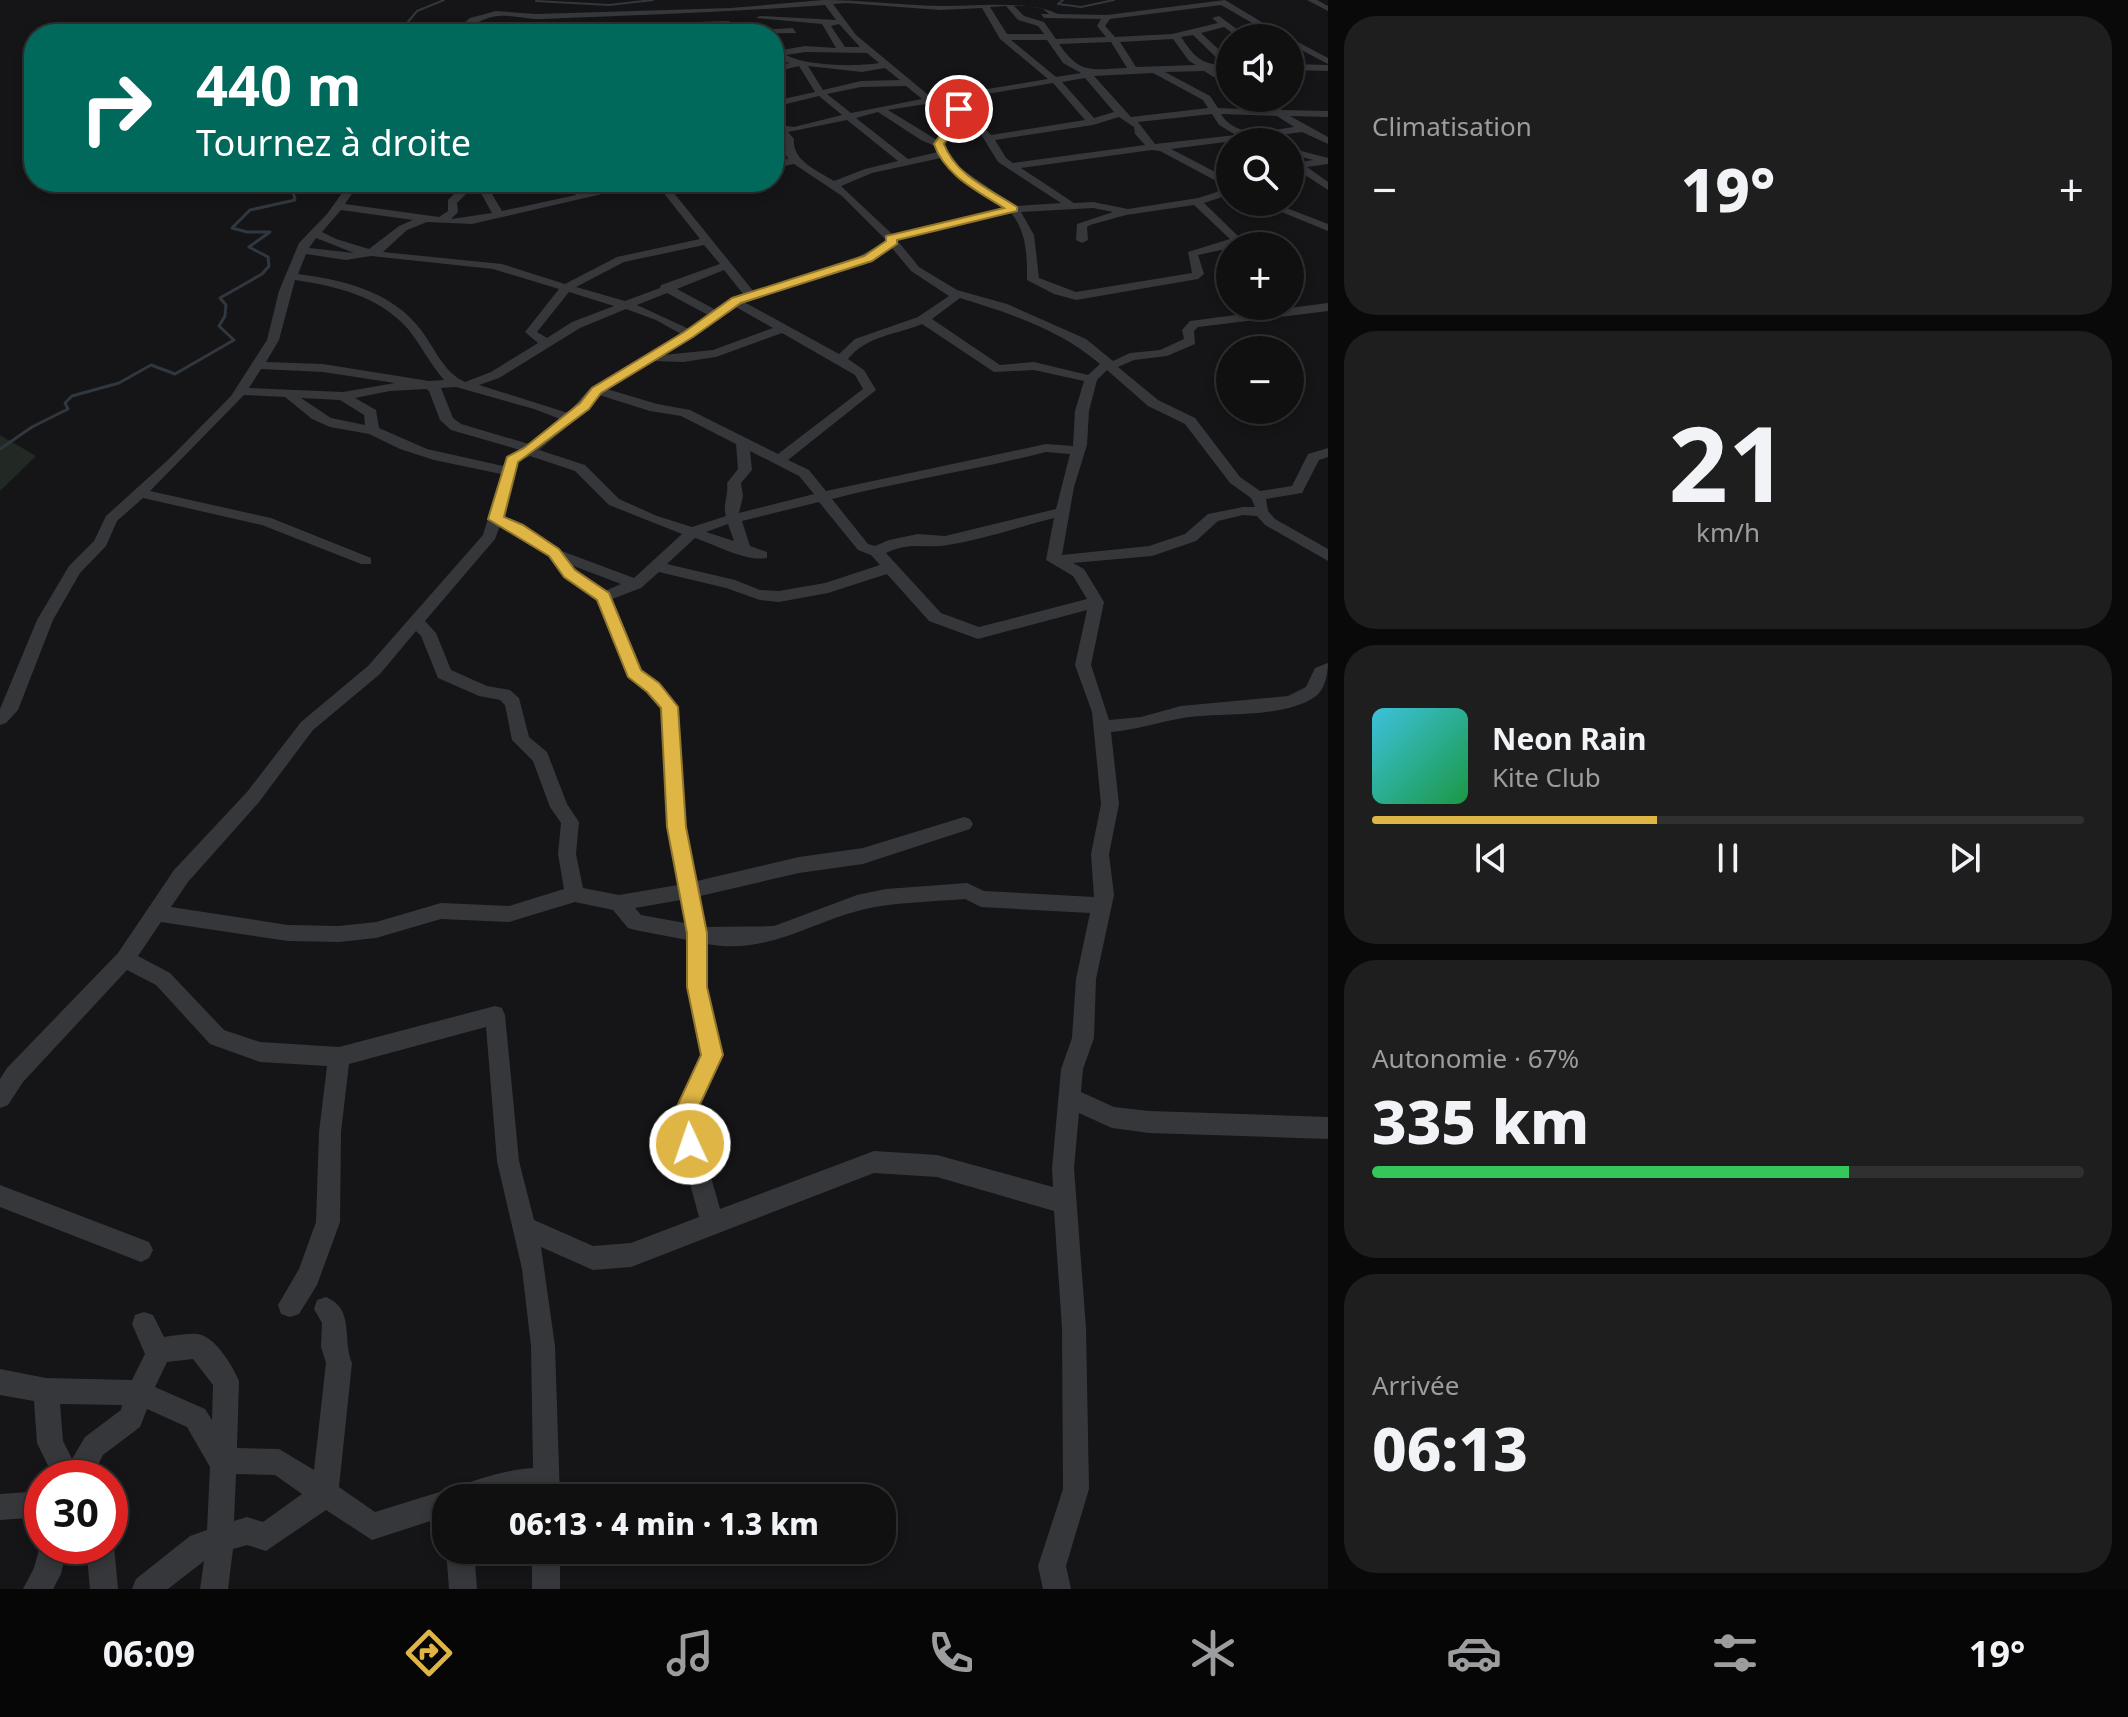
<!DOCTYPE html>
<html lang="fr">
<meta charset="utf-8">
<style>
body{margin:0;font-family:"Noto Sans",sans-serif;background:#1e1e1f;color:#f1f3f6;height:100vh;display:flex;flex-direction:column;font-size:30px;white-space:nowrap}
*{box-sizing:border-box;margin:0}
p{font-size:26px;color:#9c9d9f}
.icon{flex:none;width:44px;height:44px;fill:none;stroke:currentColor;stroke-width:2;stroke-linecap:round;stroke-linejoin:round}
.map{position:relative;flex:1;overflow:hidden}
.panel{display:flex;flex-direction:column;gap:16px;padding:16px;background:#090909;width:800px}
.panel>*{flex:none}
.guide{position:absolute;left:24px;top:24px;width:760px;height:168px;border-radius:32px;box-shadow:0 4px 12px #0003,0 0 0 2px #303031;background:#00695c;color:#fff;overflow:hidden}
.controls{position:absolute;left:1216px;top:24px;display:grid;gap:16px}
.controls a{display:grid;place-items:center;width:88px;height:88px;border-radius:50%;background:#101011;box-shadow:0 4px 12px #0003,0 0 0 2px #303031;font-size:40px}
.speed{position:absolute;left:24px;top:1460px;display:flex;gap:16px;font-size:40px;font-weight:700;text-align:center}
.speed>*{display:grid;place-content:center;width:104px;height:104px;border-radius:50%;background:#101011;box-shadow:0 4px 12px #0003,0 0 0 2px #303031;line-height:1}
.speed .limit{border:12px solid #d22;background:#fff;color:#111}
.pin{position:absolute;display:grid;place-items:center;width:68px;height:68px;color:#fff;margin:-34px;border:4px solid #fff;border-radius:50%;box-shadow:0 2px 8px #0007}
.me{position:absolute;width:88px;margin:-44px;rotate:357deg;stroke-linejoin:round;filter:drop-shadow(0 0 6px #0008)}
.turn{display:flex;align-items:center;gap:28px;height:168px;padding:0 40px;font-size:36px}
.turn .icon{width:104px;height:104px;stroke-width:2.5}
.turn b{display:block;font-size:56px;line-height:68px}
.big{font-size:60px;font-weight:800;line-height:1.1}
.panel .tile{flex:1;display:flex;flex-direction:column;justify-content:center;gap:12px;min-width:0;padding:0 28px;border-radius:32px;background:#1e1e1f}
.panel .dial{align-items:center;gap:0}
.dial b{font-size:104px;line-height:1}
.song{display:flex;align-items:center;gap:24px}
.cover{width:96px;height:96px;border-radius:12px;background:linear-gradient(135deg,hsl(190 70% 55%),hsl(140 70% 35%))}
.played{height:8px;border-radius:4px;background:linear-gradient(90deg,#dfb545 40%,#303031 40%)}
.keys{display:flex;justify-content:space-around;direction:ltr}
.heat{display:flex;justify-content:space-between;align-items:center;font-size:44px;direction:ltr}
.charge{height:12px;border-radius:6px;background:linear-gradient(90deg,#34c759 67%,#303031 0)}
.trip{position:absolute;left:432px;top:1484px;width:464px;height:80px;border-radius:32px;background:#101011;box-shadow:0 4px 12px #0003,0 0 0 2px #303031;font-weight:800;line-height:80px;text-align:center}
.tabs{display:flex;height:128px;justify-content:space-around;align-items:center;background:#060607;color:#9c9d9f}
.tabs .icon{width:56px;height:56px}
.tabs .on{color:#dfb545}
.tabs b{font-size:36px;color:#f1f3f6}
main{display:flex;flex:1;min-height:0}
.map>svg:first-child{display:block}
</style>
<main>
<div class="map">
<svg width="1328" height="1589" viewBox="0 0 1328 1589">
<rect width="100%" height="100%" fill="#151517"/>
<path fill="#222823" d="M 0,435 L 36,456 L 0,491 Z"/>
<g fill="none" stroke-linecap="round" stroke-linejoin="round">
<g stroke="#30373e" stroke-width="2">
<path d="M 1063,0 L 1058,4 L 1081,7 L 1114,0"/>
<path d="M 536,1 L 609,5 L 653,0"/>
<path d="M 398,34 L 417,11 L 444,0"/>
</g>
<path stroke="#30373e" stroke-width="3" d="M 0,449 L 32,427 L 68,409 L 65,403 L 72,396 L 119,383 L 151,365 L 175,374 L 234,340 L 219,326 L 225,316 L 226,305 L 220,298 L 262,274 L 269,266 L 268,257 L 249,247 L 270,232 L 247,232 L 232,228 L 250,210 L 295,200 L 292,187 L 301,182"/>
<g fill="#36373b" fill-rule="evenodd">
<path d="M 823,0 C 862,0 901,5 940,6 C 975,6 1030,0 1058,14 L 1107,15 L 1225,0 L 1288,38 L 1278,38 L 1221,5 L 1110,19 L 1105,26 L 1115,37 L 1172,34 L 1218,23 L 1212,18 L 1219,16 L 1249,38 L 1239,38 L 1224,27 L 1201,33 L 1230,60 L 1230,70 L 1215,70 L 1230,80 L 1230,87 L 1204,71 L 1165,72 L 1210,96 L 1218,108 L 1269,110 L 1253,98 L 1264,98 L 1282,110 L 1328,111 L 1328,117 L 1290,116 L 1328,137 L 1328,144 L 1302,132 L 1171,149 L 1225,177 L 1230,175 L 1230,187 L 1225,196 L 1204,203 L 1241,239 L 1230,248 L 1198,255 L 1204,274 L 1198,279 L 1076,300 L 1054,294 L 1027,280 C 1027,256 1027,232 1011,213 L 897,240 L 919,267 L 957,290 L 1007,304 L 1086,339 L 1113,361 L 1130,353 L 1160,350 L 1184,339 L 1182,330 L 1190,321 L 1328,303 L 1328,311 L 1198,327 L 1194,331 L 1195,344 L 1167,356 L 1134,360 L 1118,367 L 1158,400 L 1195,418 L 1240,477 L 1260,491 L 1292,486 L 1308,454 L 1328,448 L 1328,457 L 1319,460 L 1302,493 L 1266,499 L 1268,511 L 1275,519 L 1328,549 L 1328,561 L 1265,525 L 1257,516 L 1243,515 L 1218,521 L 1196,541 L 1152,556 L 1073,563 L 1084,569 L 1104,602 L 1091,665 L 1109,720 L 1141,717 L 1181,706 L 1288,696 L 1306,687 L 1315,668 L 1328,663 C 1328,674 1325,689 1316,696 C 1286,719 1220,712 1183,718 C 1159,722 1136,730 1111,732 L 1119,804 L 1109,854 L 1114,895 L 1096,979 L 1094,1038 L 1083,1069 L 1081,1092 L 1114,1107 L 1149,1111 L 1328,1117 L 1328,1139 L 1149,1133 L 1112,1128 L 1079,1113 L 1074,1168 L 1086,1328 L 1089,1489 L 1066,1566 L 1071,1589 L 1043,1589 L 1038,1566 L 1063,1489 L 1062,1328 L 1054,1211 L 937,1177 L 874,1173 L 631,1267 L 593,1270 L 541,1247 L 555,1346 L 560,1498 L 534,1498 L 534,1495 L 446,1498 L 446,1516 L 372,1540 L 326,1510 L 266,1551 L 247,1545 L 233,1549 L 228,1589 L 200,1589 L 204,1561 L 168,1589 L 132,1589 L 136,1579 L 190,1536 L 207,1530 L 210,1467 L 187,1427 L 147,1409 L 140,1427 L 103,1455 L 91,1478 L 54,1478 L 37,1443 L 34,1401 L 0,1395 L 0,1369 L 46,1378 L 132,1380 L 145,1354 L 132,1324 L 135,1315 L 144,1312 L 153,1315 L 164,1337 C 174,1336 186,1333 197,1334 C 214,1335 233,1366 239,1381 L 237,1448 L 279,1449 L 314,1470 L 326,1363 L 321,1347 L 322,1323 L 314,1309 L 317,1300 L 326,1297 C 355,1309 342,1339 352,1363 L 339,1487 L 375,1512 L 446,1490 L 453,1492 L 454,1488 C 480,1478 506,1470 533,1468 L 531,1346 L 522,1269 L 497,1161 L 486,1027 L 349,1064 L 341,1132 L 340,1222 L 317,1285 L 299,1314 L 290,1317 L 281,1314 L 278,1305 L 299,1269 L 316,1222 L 319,1132 L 327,1066 L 260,1062 L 210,1044 L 156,985 L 127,970 L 23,1082 L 8,1105 L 0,1108 L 0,1079 L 7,1068 L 118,953 L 174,870 L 247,792 L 301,722 L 368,666 L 483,535 L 501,474 L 434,460 L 400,449 L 369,434 L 330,427 L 312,419 L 285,397 L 244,395 L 150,491 L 271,518 L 371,558 L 371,564 L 361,564 L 262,525 L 143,498 L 117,521 L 106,546 L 80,573 L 53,620 L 18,710 L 6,723 L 0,725 L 0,709 L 37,620 L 69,566 L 94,541 L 106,516 L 169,459 L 231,396 L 267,340 L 279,291 L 299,243 L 327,214 L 350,182 L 360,182 L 345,204 L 439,217 L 448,211 L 448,200 L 466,182 L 485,182 L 502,211 L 576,195 L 568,187 L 551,182 L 575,183 L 586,193 L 635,182 L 654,182 L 472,224 L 427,222 L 407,230 L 383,252 L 502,264 L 565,284 L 617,257 L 700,239 L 655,182 L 665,182 L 754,292 L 846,263 L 887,241 L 842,196 L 794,164 L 774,168 L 774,162 L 788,159 L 783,148 L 784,139 L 774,130 L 774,124 L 794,127 L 842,115 L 819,96 L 774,107 L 774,101 L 815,92 L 799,66 L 774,72 L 774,66 L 790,63 L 782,61 L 774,52 L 774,44 L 782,50 L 805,46 L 836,48 L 822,24 L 756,18 L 760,16 L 836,20 L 825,5 C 731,12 636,15 543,19 C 529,20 514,15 500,16 C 478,17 465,34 450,34 L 470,18 L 496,11 L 536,14 L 731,8 ZM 846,3 L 940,10 L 982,8 L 1000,39 L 1048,79 L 932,98 L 856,35 L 833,4 ZM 1021,5 L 1043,9 L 1049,14 L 1041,14 L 1044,18 L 1101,19 L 1097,26 L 1106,37 L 1056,39 L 1044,22 L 1024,16 L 1014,6 ZM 1006,6 L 1018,20 L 1038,26 L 1044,34 L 1007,34 L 990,7 ZM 839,24 L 860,47 L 845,47 L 831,26 ZM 1193,35 L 1224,65 C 1201,65 1194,56 1181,37 ZM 1173,39 L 1189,61 L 1196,65 L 1136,67 L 1120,42 ZM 1011,40 L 1047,40 L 1063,63 L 1081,73 L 1056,77 ZM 1111,42 L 1127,68 C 1093,69 1081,76 1059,44 ZM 805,52 L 867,53 L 879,63 C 856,67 806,66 786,55 ZM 808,66 L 862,72 L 885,68 L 900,80 L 861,81 L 823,90 ZM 1153,73 L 1203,100 L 1208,108 L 1131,117 L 1094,76 ZM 1085,78 L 1114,112 L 1094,118 L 1062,82 ZM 1053,83 L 1085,120 L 991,135 L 957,99 ZM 906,86 L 922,99 L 851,113 L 827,94 L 861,87 ZM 951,100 C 957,116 947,126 937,140 L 888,110 ZM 878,112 L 921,140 L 935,146 L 938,152 L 908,159 L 856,118 ZM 1212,114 L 1219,125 L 1236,135 L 1155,144 L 1138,122 ZM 1221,114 L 1277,116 L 1294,127 C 1269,130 1237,140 1221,114 ZM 962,117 L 979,131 L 998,162 L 1061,203 L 1015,206 L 959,167 L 944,144 ZM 1119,117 L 1134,127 L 1135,134 L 1145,145 L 1013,163 L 1006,158 L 995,140 L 1093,125 ZM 847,120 L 898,161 L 865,169 L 834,181 C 817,170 792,161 794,139 L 788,132 ZM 1152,150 L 1160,151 L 1222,184 L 1217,192 L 1198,198 L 1128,209 L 1093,202 L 1074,203 L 1021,168 ZM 941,158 L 963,181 L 1005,208 L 892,234 L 841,186 L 872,173 ZM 476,184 L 492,213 L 451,219 L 458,212 L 457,203 ZM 1194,205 L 1230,239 L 1188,252 L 1192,273 L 1076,292 L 1039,278 L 1034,235 L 1021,212 L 1093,208 L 1113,212 L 1077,224 L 1076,240 L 1082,243 L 1088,240 L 1087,227 L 1090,225 L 1126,215 ZM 341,210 L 413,220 L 399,226 L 369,249 L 336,239 L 322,232 ZM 316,238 L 354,253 L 309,248 ZM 704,245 L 720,264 L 661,285 L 660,288 L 625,301 L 576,287 L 624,262 ZM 892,248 L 911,271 L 949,296 L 918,317 L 855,339 L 839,354 L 744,302 L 854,267 ZM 306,254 L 346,260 L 371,256 L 493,269 L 559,289 L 525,332 L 538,343 L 491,372 L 465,382 C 444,373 434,347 421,330 C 392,291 343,280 298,274 ZM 724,270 L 744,295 L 716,310 L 677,289 ZM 295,280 C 336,286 379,296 408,329 C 421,345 430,364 444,380 L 429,381 L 323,364 L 266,362 L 279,340 ZM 569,292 L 614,306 L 572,322 L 547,338 L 537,332 ZM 667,293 L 708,315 L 689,329 L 637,305 ZM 960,298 C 1009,313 1061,330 1100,364 L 1088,375 L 1034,362 L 1000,365 L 932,319 ZM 736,307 L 773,328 L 713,350 L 663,355 ZM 626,309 L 656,320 L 681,334 L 591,387 L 568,413 L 479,385 L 499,378 L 580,328 ZM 922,324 L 994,372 L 1034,370 L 1084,381 L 1075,411 L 1073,446 L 1046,444 L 826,491 L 809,470 L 788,460 L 876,390 L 864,370 L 848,359 C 868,335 896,335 922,324 ZM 782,333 L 855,375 L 863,389 L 778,454 L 690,410 L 657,404 L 607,389 L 653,361 L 683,362 L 716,357 ZM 261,369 L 323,372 L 395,383 L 343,392 L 249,388 ZM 1107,370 L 1148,406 L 1185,424 L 1230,483 L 1251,498 L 1255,507 L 1243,507 L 1208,514 L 1185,534 L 1149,546 L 1062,555 L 1074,487 L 1087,445 L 1089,411 L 1097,380 ZM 456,387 L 534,409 L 560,419 L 529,444 L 461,424 L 453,418 L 441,388 ZM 426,389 L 429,391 L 440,420 L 451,430 L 520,450 L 507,457 L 503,466 L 427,449 L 379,428 L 376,410 L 355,398 L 390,391 ZM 599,395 L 650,411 L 681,416 L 736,444 L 738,469 L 727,483 C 729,495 722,506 726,516 L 692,527 L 657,516 L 619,499 L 585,465 L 539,450 L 589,409 ZM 301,398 L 340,400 L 364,415 L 365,425 L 331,418 ZM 750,451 L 799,476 L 814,494 L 739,513 L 743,496 L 741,483 L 752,470 ZM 1046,452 L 1070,454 L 1056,509 L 945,536 L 918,534 L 889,540 L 875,546 L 868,544 L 832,499 C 903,481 975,470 1046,452 ZM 530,456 L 575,471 L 609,505 L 682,534 L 634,578 L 559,550 L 523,526 L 503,517 L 518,462 ZM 819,502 L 858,550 L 871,555 L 880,565 L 825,583 L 779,591 L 760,590 L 735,580 L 667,564 L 695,538 C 716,545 746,562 767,558 L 767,552 L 750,546 L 742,521 ZM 1054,518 L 1046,560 L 1073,576 L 1087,599 L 979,627 L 941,613 L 886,553 C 910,541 924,549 948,545 C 984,539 1019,527 1054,518 ZM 728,524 L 734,541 L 706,532 ZM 500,526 L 549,556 L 565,578 L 596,600 L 628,677 L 647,692 L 661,708 L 668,827 L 678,885 L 619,895 L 583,888 L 576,854 L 579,822 L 567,804 L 547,752 L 529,737 L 519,698 L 510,690 L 487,686 L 451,670 L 436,633 L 425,621 L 495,539 ZM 571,565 L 621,584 L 605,591 ZM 659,572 L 726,588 L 760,600 L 779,602 L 828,593 L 887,574 L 929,621 L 978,639 L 1087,610 L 1075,665 L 1092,712 L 1101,804 L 1091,854 L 1094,897 L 984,891 L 967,883 L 886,889 L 857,895 L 774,926 L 706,927 L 700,896 L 799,873 L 863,864 L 970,829 L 973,824 L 970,819 L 964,817 L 863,848 L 799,857 L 697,881 L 686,827 L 677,707 L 659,684 L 641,670 L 612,599 L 641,588 ZM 416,631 L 421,636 L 438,678 L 479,696 L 500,700 L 505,705 L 512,740 L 533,761 L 550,807 L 561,823 L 558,854 L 564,889 L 509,906 L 441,903 L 376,922 L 339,926 L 288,925 L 171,907 L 188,882 L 259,802 L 313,730 L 380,674 ZM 965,899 L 981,907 L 1090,913 L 1076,979 L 1072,1038 L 1061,1069 L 1052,1168 L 1053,1187 L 937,1155 L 874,1151 L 720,1209 L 694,1117 L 723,1055 L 707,987 L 707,944 C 766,955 807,924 861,910 C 894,902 930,902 965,899 ZM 681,900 L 685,923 L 641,915 L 635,908 ZM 575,902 L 613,910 L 628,928 L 635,930 L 687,940 L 687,987 L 701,1055 L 672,1117 L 699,1217 L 631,1243 L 593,1246 L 534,1220 L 519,1161 L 505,1015 L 502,1008 L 495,1006 L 339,1047 L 260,1042 L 224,1030 L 170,973 L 138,956 L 161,922 L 288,941 L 339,942 L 376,938 L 441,919 L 509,922 ZM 193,1359 L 213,1385 L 212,1420 L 205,1409 L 155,1387 L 167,1362 ZM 60,1404 L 122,1405 L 121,1410 L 85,1437 L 72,1459 L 63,1441 ZM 236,1474 L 275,1475 L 302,1494 L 263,1522 L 247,1517 L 234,1521 Z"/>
<path d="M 1307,0 L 1317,0 L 1328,6 L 1328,11 Z"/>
<path d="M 729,21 L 732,25 L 575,32 L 571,29 L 575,26 Z"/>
<path d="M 793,28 L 796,33 L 734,34 L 738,31 Z"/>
<path d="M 1290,38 L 1328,58 L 1328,64 L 1290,44 Z"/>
<path d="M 1290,64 L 1328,65 L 1328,71 L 1290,70 Z"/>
<path d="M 1290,148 L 1328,158 L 1328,164 L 1307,167 L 1328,182 L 1328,190 L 1296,169 L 1290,170 L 1290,164 L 1313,160 L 1290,154 Z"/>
<path d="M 1257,202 L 1271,202 L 1328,224 L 1328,231 Z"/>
<path d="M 0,1185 L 149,1242 L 153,1250 L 149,1258 L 141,1262 L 0,1207 Z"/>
<path d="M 42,1491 L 42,1517 L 0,1520 L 0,1494 Z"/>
<path d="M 110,1537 L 114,1546 L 118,1589 L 90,1589 L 86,1546 L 110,1546 Z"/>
<path d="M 42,1539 L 42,1546 L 67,1546 L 61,1574 L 53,1589 L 23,1589 L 34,1568 Z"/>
<path d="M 446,1550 L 474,1550 L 477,1589 L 449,1589 Z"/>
<rect x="532" y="1550" width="28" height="39"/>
</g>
</g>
<path fill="#dfb545" stroke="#91762d" stroke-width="2" d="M 956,107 L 964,109 L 962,118 L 944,144 C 955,175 991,190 1017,207 L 1017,211 L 897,240 L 897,244 L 872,261 L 741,303 L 693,337 L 601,393 L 589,409 L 518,462 L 504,517 L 523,525 L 559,549 L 575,570 L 609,593 L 641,670 L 659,683 L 678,707 L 686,827 L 707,933 L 707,987 L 723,1055 L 694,1117 L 702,1144 L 698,1152 L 690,1155 L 682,1152 L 672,1117 L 701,1055 L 687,987 L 687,933 L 667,827 L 661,708 L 647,692 L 628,677 L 597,600 L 564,577 L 549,556 L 488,519 L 507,457 L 524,448 L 580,403 L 592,388 L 684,332 L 732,298 L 864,256 L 886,241 L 886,236 L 1004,208 C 978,191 945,176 934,144 L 952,118 Z"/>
</svg>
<div class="controls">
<a><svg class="icon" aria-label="sound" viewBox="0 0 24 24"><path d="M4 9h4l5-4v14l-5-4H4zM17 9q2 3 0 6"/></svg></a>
<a><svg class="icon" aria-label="search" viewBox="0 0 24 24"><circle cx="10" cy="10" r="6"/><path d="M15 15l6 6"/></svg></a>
<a>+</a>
<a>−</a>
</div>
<div class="speed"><div class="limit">30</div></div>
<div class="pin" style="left:959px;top:109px;background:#d93025"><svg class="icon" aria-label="arrive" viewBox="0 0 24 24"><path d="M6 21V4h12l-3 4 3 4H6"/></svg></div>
<svg class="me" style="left:690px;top:1144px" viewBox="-20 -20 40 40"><circle r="17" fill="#dfb545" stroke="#fff" stroke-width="3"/><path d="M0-11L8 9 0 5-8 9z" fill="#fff"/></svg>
<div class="trip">06:13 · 4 min · 1.3 km</div>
<div class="guide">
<div class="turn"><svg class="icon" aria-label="right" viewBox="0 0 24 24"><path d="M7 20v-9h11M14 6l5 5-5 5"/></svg><div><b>440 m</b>Tournez à droite</div></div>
</div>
</div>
<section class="panel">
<div class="tile"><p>Climatisation</p>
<div class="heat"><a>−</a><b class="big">19°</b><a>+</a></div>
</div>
<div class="tile dial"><b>21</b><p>km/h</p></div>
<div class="tile">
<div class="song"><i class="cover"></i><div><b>Neon Rain</b><p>Kite Club</p></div></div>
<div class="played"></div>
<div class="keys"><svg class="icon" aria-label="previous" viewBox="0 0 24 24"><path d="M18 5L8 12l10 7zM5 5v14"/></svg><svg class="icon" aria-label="pause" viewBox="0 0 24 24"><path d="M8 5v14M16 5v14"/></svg><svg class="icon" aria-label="next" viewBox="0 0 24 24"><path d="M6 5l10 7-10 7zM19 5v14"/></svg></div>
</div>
<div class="tile"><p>Autonomie · 67%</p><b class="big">335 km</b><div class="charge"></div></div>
<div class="tile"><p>Arrivée</p><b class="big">06:13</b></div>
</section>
</main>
<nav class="tabs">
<b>06:09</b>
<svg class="icon on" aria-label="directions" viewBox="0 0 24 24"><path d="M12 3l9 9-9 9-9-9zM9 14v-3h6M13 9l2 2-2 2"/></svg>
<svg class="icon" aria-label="music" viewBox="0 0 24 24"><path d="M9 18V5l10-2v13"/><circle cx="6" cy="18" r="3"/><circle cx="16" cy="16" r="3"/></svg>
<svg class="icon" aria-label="phone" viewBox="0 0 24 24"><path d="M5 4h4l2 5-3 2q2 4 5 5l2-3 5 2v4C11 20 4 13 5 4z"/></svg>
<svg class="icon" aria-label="climate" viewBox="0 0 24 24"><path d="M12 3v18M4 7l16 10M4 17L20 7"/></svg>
<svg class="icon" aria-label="car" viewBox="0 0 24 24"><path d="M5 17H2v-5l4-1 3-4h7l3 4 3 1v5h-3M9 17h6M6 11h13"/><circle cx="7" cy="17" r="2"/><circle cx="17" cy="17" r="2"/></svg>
<svg class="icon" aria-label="filters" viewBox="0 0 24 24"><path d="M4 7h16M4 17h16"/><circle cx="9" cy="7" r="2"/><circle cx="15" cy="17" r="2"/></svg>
<b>19°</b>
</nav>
